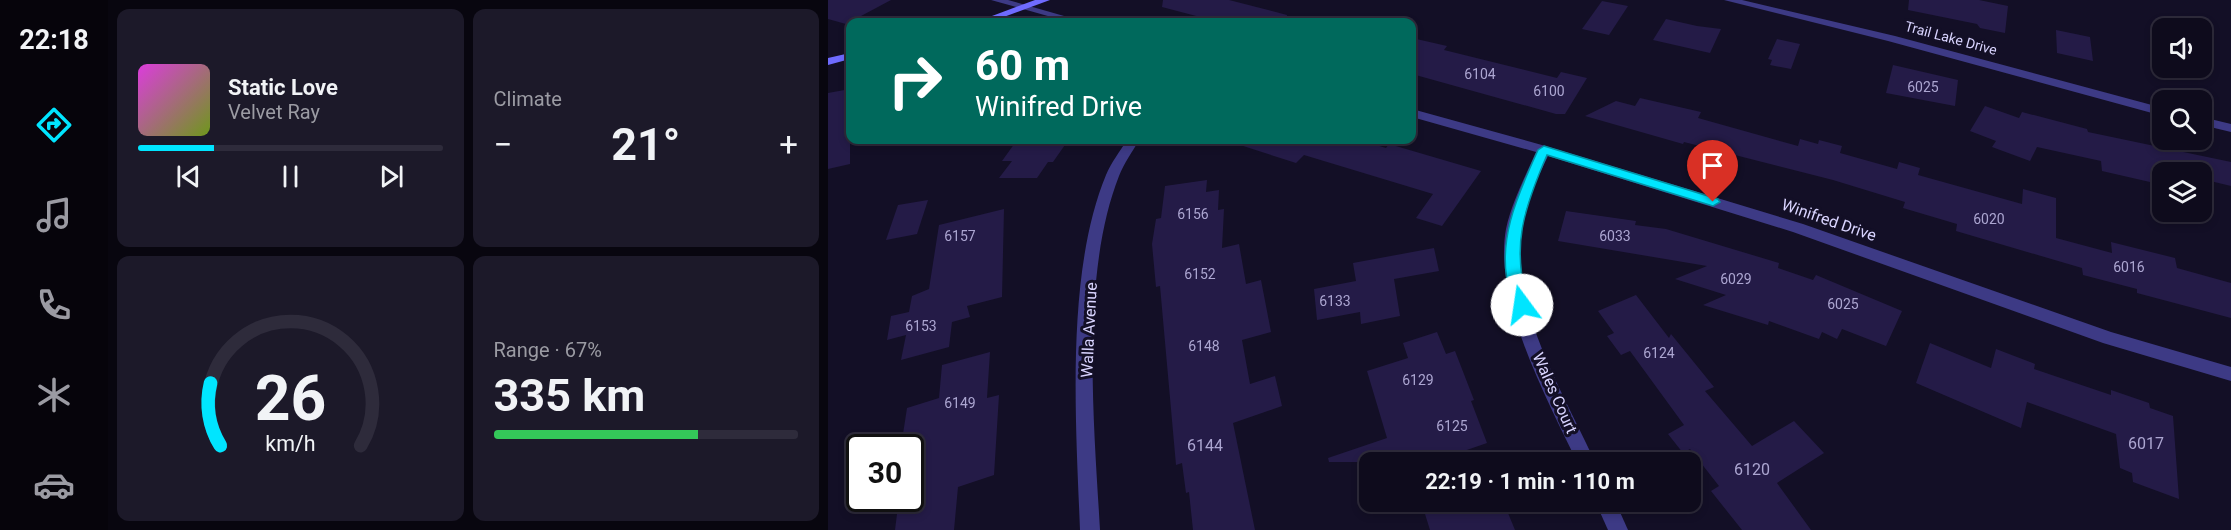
<!DOCTYPE html>
<meta charset="utf-8">
<style>
body{margin:0;font-family:Roboto,sans-serif;background:#1c1929;color:#f1f3f6;height:100vh;display:flex;flex-direction:column;font-size:22px;white-space:nowrap}
*{box-sizing:border-box;margin:0}
p{font-size:20px;color:#9b9ba3}
.icon{flex:none;width:33px;height:33px;fill:none;stroke:currentColor;stroke-width:2;stroke-linecap:round;stroke-linejoin:round}
.map{position:relative;flex:1;overflow:hidden}
.details{display:flex;flex-direction:column;gap:9px;padding:9px;background:#08060f;width:720px}
.details>*{flex:none}
.hud{position:absolute;left:18px;top:18px;width:570px;height:126px;border-radius:12px;box-shadow:0 3px 9px #0003,0 0 0 2px #2e2b3b;background:#00695c;color:#fff;overflow:hidden}
.fabs{position:absolute;left:1324px;top:18px;display:grid;gap:12px}
.fabs a{display:grid;place-items:center;width:60px;height:60px;border-radius:12px;background:#0e0b1c;box-shadow:0 3px 9px #0003,0 0 0 2px #2e2b3b;font-size:30px}
.speed{position:absolute;left:18px;top:434px;display:flex;gap:12px;font-size:30px;font-weight:700;text-align:center}
.speed>*{display:grid;place-content:center;width:78px;height:78px;border-radius:50%;background:#0e0b1c;box-shadow:0 3px 9px #0003,0 0 0 2px #2e2b3b;line-height:1}
.speed .limit{border:3px solid #111;border-radius:9px;background:#fff;color:#111}
.pin{position:absolute;display:grid;place-items:center;width:51px;height:51px;color:#fff;margin:-62px -26px;border-radius:50% 50% 50% 0;rotate:-45deg;box-shadow:0 0 6px #0007}
.pin .icon{rotate:45deg}
.me{position:absolute;width:66px;margin:-33px;rotate:346deg;stroke-linejoin:round;filter:drop-shadow(0 0 4px #0008)}
.turn{display:flex;align-items:center;gap:21px;height:126px;padding:0 30px;font-size:27px}
.turn .icon{width:78px;height:78px;stroke-width:2.5}
.turn b{display:block;font-size:42px;line-height:51px}
.big{font-size:45px;font-weight:700;line-height:1.1}
.details .card{flex:1;display:flex;flex-direction:column;justify-content:center;gap:9px;min-width:0;padding:0 21px;border-radius:12px;background:#1c1929}
.details .dial{align-items:center;gap:0}
.dial svg{height:156px;overflow:visible;fill:none;stroke:#2e2b3b;stroke-width:7;stroke-linecap:round;text-anchor:middle}
.dial text{fill:#f1f3f6;stroke:none}
.song{display:flex;align-items:center;gap:18px}
.cover{width:72px;height:72px;border-radius:9px;background:linear-gradient(135deg,hsl(300 70% 55%),hsl(80 70% 35%))}
.played{height:6px;border-radius:3px;background:linear-gradient(90deg,#00e5ff 25%,#2e2b3b 25%)}
.keys{display:flex;justify-content:space-around;direction:ltr}
.heat{display:flex;justify-content:space-between;align-items:center;font-size:33px;direction:ltr}
.charge{height:9px;border-radius:4px;background:linear-gradient(90deg,#34c759 67%,#2e2b3b 0)}
.details .tiles{flex:1;display:grid;gap:9px;grid-template-columns:repeat(2,1fr)}
.trip{position:absolute;left:531px;top:452px;width:342px;height:60px;border-radius:12px;background:#0e0b1c;box-shadow:0 3px 9px #0003,0 0 0 2px #2e2b3b;font-weight:700;line-height:60px;text-align:center}
main{display:flex;flex:1;min-height:0}
.tabs{display:flex;flex-direction:column;width:108px;justify-content:space-around;align-items:center;background:#06040b;color:#9b9ba3}
.tabs .icon{width:42px;height:42px}
.tabs .selected{color:#00e5ff}
.tabs b{font-size:27px;color:#f1f3f6}
.map>svg:first-child{display:block}
</style>
<main>
<nav class="tabs">
<b>22:18</b>
<svg class="icon selected" aria-label="directions" viewBox="0 0 24 24"><path d="M12 3l9 9-9 9-9-9zM9 14v-3h6M13 9l2 2-2 2"/></svg>
<svg class="icon" aria-label="music" viewBox="0 0 24 24"><path d="M9 18V5l10-2v13"/><circle cx="6" cy="18" r="3"/><circle cx="16" cy="16" r="3"/></svg>
<svg class="icon" aria-label="phone" viewBox="0 0 24 24"><path d="M5 4h4l2 5-3 2q2 4 5 5l2-3 5 2v4C11 20 4 13 5 4z"/></svg>
<svg class="icon" aria-label="climate" viewBox="0 0 24 24"><path d="M12 3v18M4 7l16 10M4 17L20 7"/></svg>
<svg class="icon" aria-label="car" viewBox="0 0 24 24"><path d="M5 17H2v-5l4-1 3-4h7l3 4 3 1v5h-3M9 17h6M6 11h13"/><circle cx="7" cy="17" r="2"/><circle cx="17" cy="17" r="2"/></svg>
</nav>
<section class="details">
<div class="tiles">
<div class="card">
<div class="song"><i class="cover"></i><div><b>Static Love</b><p>Velvet Ray</p></div></div>
<div class="played"></div>
<div class="keys"><svg class="icon" aria-label="previous" viewBox="0 0 24 24"><path d="M18 5L8 12l10 7zM5 5v14"/></svg><svg class="icon" aria-label="pause" viewBox="0 0 24 24"><path d="M8 5v14M16 5v14"/></svg><svg class="icon" aria-label="next" viewBox="0 0 24 24"><path d="M6 5l10 7-10 7zM19 5v14"/></svg></div>
</div>
<div class="card"><p>Climate</p>
<div class="heat"><a>−</a><b class="big">21°</b><a>+</a></div>
</div>
<div class="card dial"><svg viewBox="0 0 100 80">
<path d="M14 69A42 42 0 1 1 86 69"/>
<path d="M14 69A42 42 0 0 1 9 37" stroke="#00e5ff"/>
<text x="50" y="56" font-size="32" font-weight="700">26</text>
<text x="50" y="72" font-size="11">km/h</text>
</svg></div>
<div class="card"><p>Range · 67%</p><b class="big">335 km</b><div class="charge"></div></div>
</div>
</section>
<div class="map">
<svg width="1403" height="530" viewBox="0 0 1403 530">
<rect width="100%" height="100%" fill="#130f26"/>
<g fill="#241b47">
<path d="M 0,0 L 63,0 L 18,24 L 0,19 Z"/>
<path d="M 335,0 L 401,0 L 459,15 L 458,22 L 391,22 L 334,7 Z"/>
<path d="M 1081,0 L 1151,0 L 1180,6 L 1177,33 L 1152,28 L 1149,24 L 1080,10 Z"/>
<path d="M 774,1 L 800,6 L 781,35 L 754,29 Z"/>
<path d="M 838,19 L 869,26 L 893,29 L 882,53 L 825,40 Z"/>
<path d="M 1228,30 L 1262,37 L 1265,61 L 1229,53 Z"/>
<path d="M 584,38 L 619,46 L 616,50 L 729,78 L 733,72 L 759,78 L 737,114 L 728,114 L 584,74 Z"/>
<path d="M 949,39 L 972,44 L 963,69 L 942,65 L 944,60 L 940,59 Z"/>
<path d="M 1065,65 L 1130,80 L 1127,106 L 1058,93 Z"/>
<path d="M 22,89 L 22,164 L 0,169 L 0,93 Z"/>
<path d="M 812,98 L 873,112 L 870,118 L 970,146 L 972,139 L 990,144 L 991,140 L 1014,146 L 1012,153 L 1069,169 L 1071,162 L 1092,168 L 1090,175 L 1194,204 L 1195,189 L 1228,198 L 1228,238 L 1284,253 L 1283,242 L 1347,258 L 1349,268 L 1403,283 L 1403,318 L 1309,293 L 1309,289 L 1255,275 L 1254,268 L 1128,231 L 1129,224 L 1075,208 L 1077,202 L 1005,180 L 856,142 L 855,144 L 757,116 L 788,101 L 807,106 Z"/>
<path d="M 1157,106 L 1191,118 L 1194,112 L 1259,129 L 1260,132 L 1403,162 L 1403,186 L 1374,179 L 1374,172 L 1335,170 L 1335,185 L 1274,171 L 1273,161 L 1209,147 L 1202,161 L 1164,147 L 1168,141 L 1142,131 Z"/>
<path d="M 189,140 L 234,140 L 233,142 L 239,142 L 225,162 L 220,162 L 209,178 L 171,178 L 184,161 L 174,161 Z"/>
<path d="M 410,140 L 532,140 L 558,148 L 561,144 L 653,171 L 614,226 L 588,218 L 605,194 L 476,155 L 468,163 L 409,144 Z"/>
<path d="M 379,180 L 378,192 L 391,190 L 390,210 L 396,209 L 394,248 L 411,244 L 418,284 L 433,280 L 443,332 L 414,340 L 422,384 L 447,376 L 454,406 L 405,423 L 427,530 L 365,530 L 361,492 L 358,493 L 354,463 L 348,465 L 332,286 L 328,287 L 324,244 L 328,219 L 333,218 L 337,186 Z"/>
<path d="M 100,200 L 89,234 L 58,240 L 70,205 Z"/>
<path d="M 176,209 L 174,297 L 139,306 L 142,317 L 124,322 L 121,347 L 73,360 L 78,335 L 59,340 L 63,316 L 81,312 L 84,296 L 101,289 L 111,225 Z"/>
<path d="M 738,211 L 808,221 L 807,225 L 838,229 L 951,263 L 950,268 L 985,280 L 988,275 L 1074,311 L 1058,346 L 1014,329 L 1009,339 L 994,332 L 991,339 L 941,321 L 940,325 L 875,305 L 898,295 L 847,279 L 879,266 L 730,241 Z"/>
<path d="M 606,248 L 611,271 L 566,279 L 572,316 L 533,324 L 532,312 L 489,320 L 486,289 L 528,281 L 525,263 Z"/>
<path d="M 808,295 L 841,338 L 843,334 L 886,387 L 877,391 L 924,446 L 966,421 L 996,453 L 949,483 L 983,530 L 914,530 L 883,491 L 891,486 L 862,449 L 855,453 L 840,434 L 856,425 L 802,351 L 793,355 L 779,336 L 786,333 L 770,311 Z"/>
<path d="M 609,332 L 618,354 L 627,351 L 646,400 L 643,401 L 659,443 L 633,452 L 636,462 L 501,462 L 500,458 L 559,438 L 539,371 L 580,358 L 575,343 Z"/>
<path d="M 1102,343 L 1163,368 L 1168,349 L 1207,364 L 1206,369 L 1283,395 L 1283,390 L 1321,403 L 1322,408 L 1345,416 L 1351,499 L 1305,482 L 1304,473 L 1292,468 L 1288,434 L 1199,402 L 1193,428 L 1088,383 Z"/>
<path d="M 162,352 L 159,398 L 171,395 L 166,475 L 130,487 L 126,530 L 67,530 L 71,498 L 82,498 L 82,447 L 73,447 L 79,408 L 111,398 L 114,365 Z"/>
<path d="M 593,501 L 675,501 L 687,530 L 602,530 Z"/>
</g>
<g fill="none" stroke-linecap="round" stroke-linejoin="round">
<g fill="#3d3a85" fill-rule="evenodd">
<path d="M 163,0 L 180,0 L 257,22 L 241,22 Z"/>
<path d="M 584,109 L 721,147 L 975,224 L 1283,332 L 1403,367 L 1403,381 L 1275,343 L 965,232 L 720,156 C 709,179 697,203 693,229 C 680,303 737,396 767,462 L 749,462 C 719,399 665,300 678,229 C 684,202 697,177 708,152 L 584,117 Z"/>
<path d="M 299,140 L 311,140 C 305,151 296,163 291,176 C 252,275 266,424 272,530 L 252,530 C 248,424 237,274 278,175 C 283,163 292,151 299,140 Z"/>
<path d="M 767,501 L 787,501 L 800,530 L 780,530 Z"/>
</g>
<g fill="#3d3a85" fill-rule="evenodd">
<path d="M 896,0 L 914,0 L 1067,36 L 1335,108 L 1335,116 L 1060,41 Z"/>
<path d="M 1374,117 L 1403,124 L 1403,132 L 1374,125 Z"/>
</g>
<g fill="#6f6bff" fill-rule="evenodd">
<path d="M 207,0 L 222,0 L 162,22 L 148,22 Z"/>
<path d="M 22,53 L 22,59 L 0,65 L 0,58 Z"/>
</g>
</g>
<path fill="#00e5ff" stroke="#0095a6" stroke-width="1.5" d="M 716,146 L 890,199 L 892,202 L 885,206 L 719,155 C 696,208 682,248 701,305 L 694,311 C 685,308 685,300 682,292 C 667,243 690,194 710,150 Z"/>
<g text-anchor="middle" dominant-baseline="central" stroke-width="6" stroke-linejoin="round" paint-order="stroke">
<g font-size="14" fill="#d9d4ff" stroke="#130f26">
<text transform="translate(1123 38) rotate(15)">Trail Lake Drive</text>
</g>
<g font-size="14" fill="#aca6d1">
<text x="652" y="74">6104</text>
<text x="1095" y="87">6025</text>
<text x="721" y="91">6100</text>
<text x="365" y="214">6156</text>
<text x="1161" y="219">6020</text>
<text x="132" y="236">6157</text>
<text x="787" y="236">6033</text>
<text x="1301" y="267">6016</text>
<text x="372" y="274">6152</text>
<text x="908" y="279">6029</text>
<text x="507" y="301">6133</text>
<text x="1015" y="304">6025</text>
<text x="93" y="326">6153</text>
<text x="376" y="346">6148</text>
<text x="831" y="353">6124</text>
<text x="590" y="380">6129</text>
<text x="132" y="403">6149</text>
<text x="624" y="426">6125</text>
</g>
<g font-size="16" fill="#d9d4ff" stroke="#130f26">
<text transform="translate(1001 220) rotate(19)">Winifred Drive</text>
<text transform="translate(261 330) rotate(-87)">Walla Avenue</text>
<text transform="translate(727 393) rotate(66)">Wales Court</text>
</g>
<g font-size="16" fill="#aca6d1">
<text x="1318" y="443">6017</text>
<text x="377" y="445">6144</text>
<text x="924" y="469">6120</text>
</g>
</g>
</svg>
<div class="fabs">
<a><svg class="icon" aria-label="sound" viewBox="0 0 24 24"><path d="M4 9h4l5-4v14l-5-4H4zM17 9q2 3 0 6"/></svg></a>
<a><svg class="icon" aria-label="search" viewBox="0 0 24 24"><circle cx="10" cy="10" r="6"/><path d="M15 15l6 6"/></svg></a>
<a><svg class="icon" aria-label="layers" viewBox="0 0 24 24"><path d="M12 4l9 5-9 5-9-5zM3 14l9 5 9-5"/></svg></a>
</div>
<div class="speed"><div class="limit">30</div></div>
<div class="pin" style="left:885px;top:202px;background:#d93025"><svg class="icon" aria-label="arrive" viewBox="0 0 24 24"><path d="M6 21V4h12l-3 4 3 4H6"/></svg></div>
<svg class="me" style="left:694px;top:305px" viewBox="-20 -20 40 40"><circle r="19" fill="#fff"/><path d="M0-13L10 11 0 6-10 11z" fill="#00e5ff"/></svg>
<div class="trip">22:19 · 1 min · 110 m</div>
<div class="hud">
<div class="turn"><svg class="icon" aria-label="right" viewBox="0 0 24 24"><path d="M7 20v-9h11M14 6l5 5-5 5"/></svg><div><b>60 m</b>Winifred Drive</div></div>
</div>
</div>
</main>
